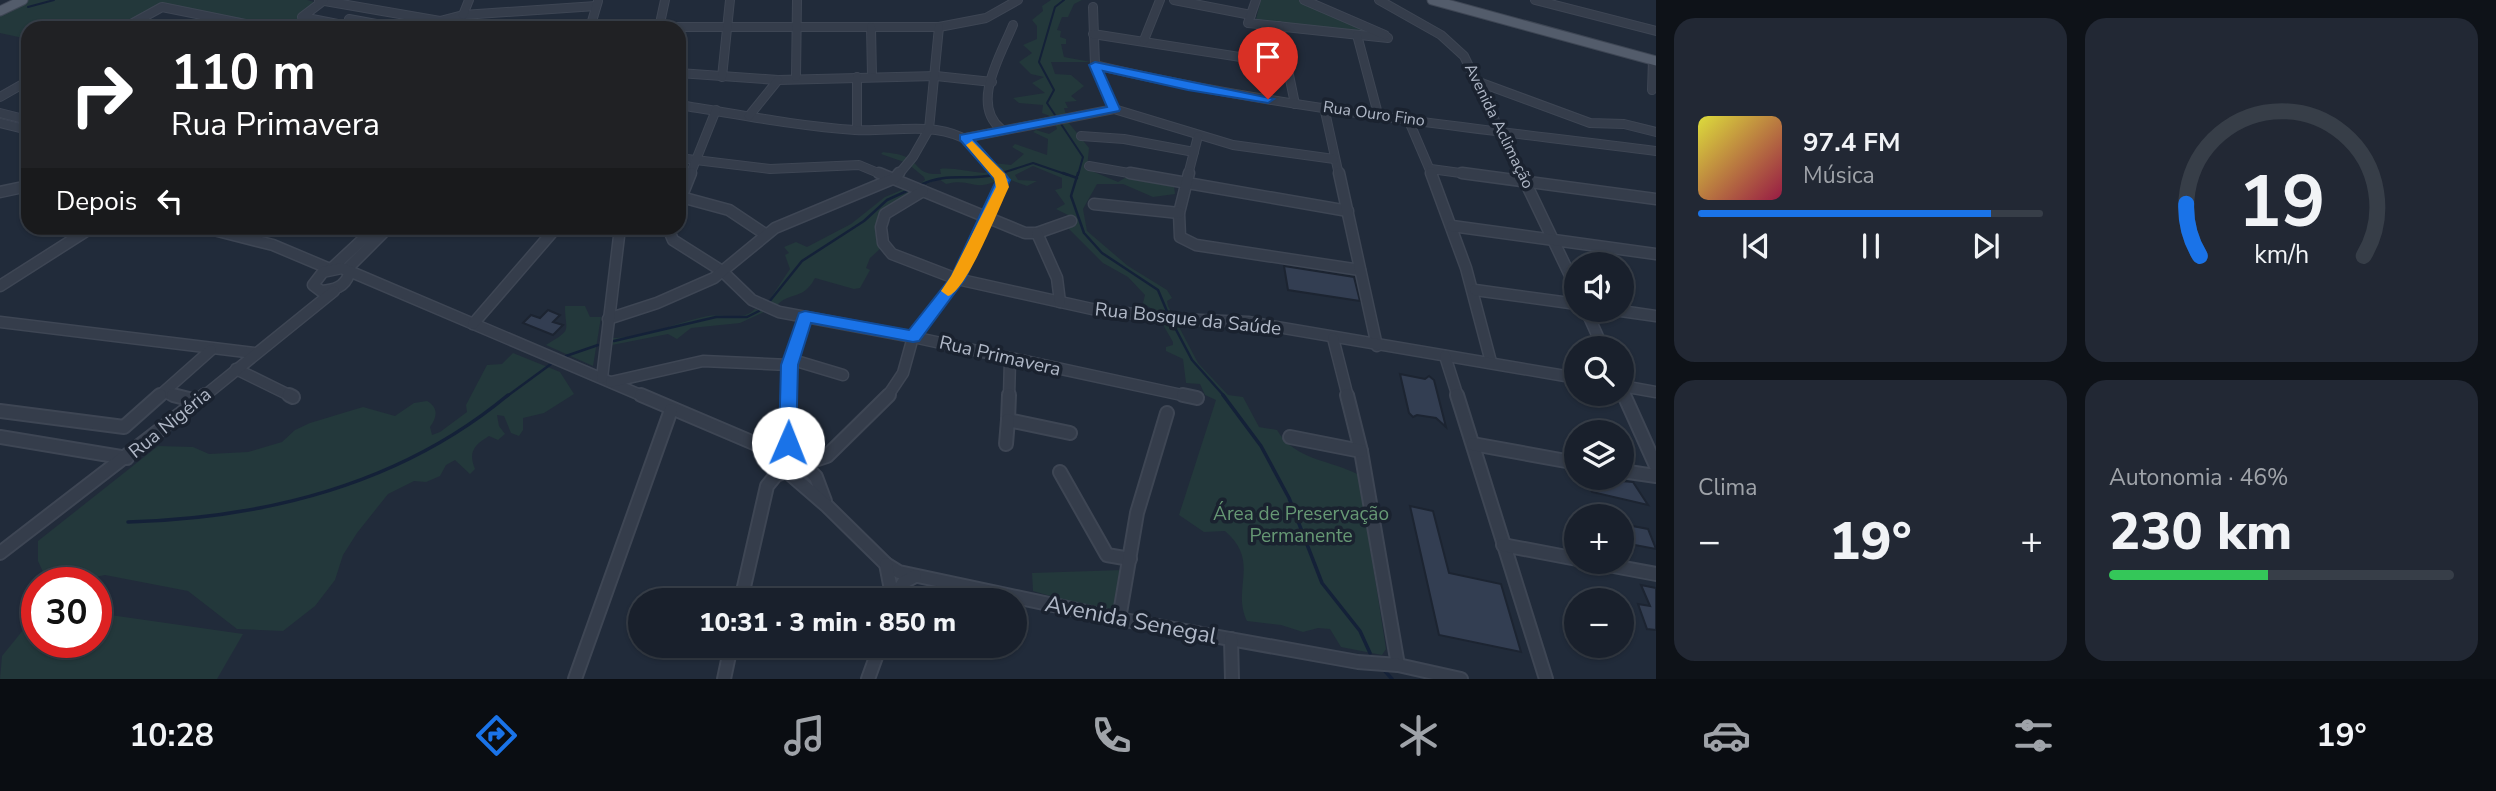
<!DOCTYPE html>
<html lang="pt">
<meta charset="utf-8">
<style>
body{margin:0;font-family:"Nunito Sans",sans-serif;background:#222834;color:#f1f3f6;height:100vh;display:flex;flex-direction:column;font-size:26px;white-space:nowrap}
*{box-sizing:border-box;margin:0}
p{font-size:23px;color:#9fa3a9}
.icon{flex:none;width:38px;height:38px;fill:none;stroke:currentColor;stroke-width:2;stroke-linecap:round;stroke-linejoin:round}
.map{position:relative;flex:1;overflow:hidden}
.details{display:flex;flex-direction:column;gap:18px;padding:18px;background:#0e1218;width:840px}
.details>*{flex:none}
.guide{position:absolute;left:21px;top:21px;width:665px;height:214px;border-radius:21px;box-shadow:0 2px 5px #0004,0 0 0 2px #373e48;background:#202124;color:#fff;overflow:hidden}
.fabs{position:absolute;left:1564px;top:252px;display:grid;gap:14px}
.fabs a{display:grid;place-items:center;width:70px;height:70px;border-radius:50%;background:#19202c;box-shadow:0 2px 5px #0004,0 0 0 2px #373e48;font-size:35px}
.speed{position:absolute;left:21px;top:567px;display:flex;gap:14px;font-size:35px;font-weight:700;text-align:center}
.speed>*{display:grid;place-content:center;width:91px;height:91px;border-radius:50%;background:#19202c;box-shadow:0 2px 5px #0004,0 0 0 2px #373e48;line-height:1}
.speed .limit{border:10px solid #d22;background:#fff;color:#111}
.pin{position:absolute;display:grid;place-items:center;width:60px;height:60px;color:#fff;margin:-72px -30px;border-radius:50% 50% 50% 0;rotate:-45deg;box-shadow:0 0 7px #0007}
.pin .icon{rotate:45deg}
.me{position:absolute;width:77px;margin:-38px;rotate:1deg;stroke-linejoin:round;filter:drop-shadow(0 0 5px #0008)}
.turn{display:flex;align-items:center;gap:24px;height:147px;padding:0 35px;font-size:32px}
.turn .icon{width:91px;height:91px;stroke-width:2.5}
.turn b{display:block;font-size:49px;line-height:60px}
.then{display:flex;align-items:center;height:66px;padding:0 35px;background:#0003;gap:14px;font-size:26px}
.big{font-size:52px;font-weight:800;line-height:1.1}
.details .tile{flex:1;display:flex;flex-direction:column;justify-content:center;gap:10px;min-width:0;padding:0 24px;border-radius:21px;background:#222834}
.details .dial{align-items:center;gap:0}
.dial svg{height:182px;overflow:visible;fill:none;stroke:#373e48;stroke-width:7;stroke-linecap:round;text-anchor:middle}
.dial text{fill:#f1f3f6;stroke:none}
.song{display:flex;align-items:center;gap:21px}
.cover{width:84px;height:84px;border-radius:10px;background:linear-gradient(135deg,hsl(60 70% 55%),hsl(340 70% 35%))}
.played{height:7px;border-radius:4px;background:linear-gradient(90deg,#1a73e8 85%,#373e48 85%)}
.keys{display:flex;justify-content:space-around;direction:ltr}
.heat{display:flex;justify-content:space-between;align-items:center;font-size:38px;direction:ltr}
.charge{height:10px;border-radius:5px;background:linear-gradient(90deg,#34c759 46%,#373e48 0)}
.details .tiles{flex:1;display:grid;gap:18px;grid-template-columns:repeat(2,1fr)}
.trip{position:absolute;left:628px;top:588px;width:399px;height:70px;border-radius:35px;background:#19202c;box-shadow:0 2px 5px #0004,0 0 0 2px #373e48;font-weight:800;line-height:70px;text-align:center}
.tab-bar{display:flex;height:112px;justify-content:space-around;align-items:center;background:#0a0d12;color:#9fa3a9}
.tab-bar .icon{width:49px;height:49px}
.tab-bar .on{color:#1a73e8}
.tab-bar b{font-size:32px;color:#f1f3f6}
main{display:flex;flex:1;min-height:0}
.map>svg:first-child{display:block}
</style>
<main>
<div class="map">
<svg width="1656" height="679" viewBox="0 0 1656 679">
<rect width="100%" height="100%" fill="#212b3a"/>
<g fill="#23383b">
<path d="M 27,0 L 307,0 L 314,2 L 300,14 L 325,24 C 301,40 192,11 159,5 L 118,28 L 28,28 L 28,39 L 0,33 L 0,15 Z"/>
<path d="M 1051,0 L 1082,0 L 1074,4 L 1068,17 L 1062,17 L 1057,30 L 1061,31 L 1060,37 L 1066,39 L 1066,44 L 1061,44 L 1064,57 L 1091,62 L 1051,62 L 1055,74 L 1071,75 L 1084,86 L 1071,96 L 1077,101 L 1065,102 L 1068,108 L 1064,108 L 1068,122 L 1089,148 L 1087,169 L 1118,182 L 1130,175 L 1169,182 L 1174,186 L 1175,194 L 1153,197 L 1123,184 L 1097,184 L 1083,209 L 1087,231 L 1128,266 L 1167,290 L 1172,298 L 1167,301 L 1168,306 L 1198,363 L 1228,395 L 1243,397 L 1259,427 L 1277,430 C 1294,460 1331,460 1359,475 L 1386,649 L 1382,655 L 1341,647 L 1330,629 L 1318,628 L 1303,632 L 1281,625 L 1247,621 C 1231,588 1261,562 1225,531 L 1204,532 L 1179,515 L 1216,400 L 1205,395 L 1200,384 L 1186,383 L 1183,359 L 1166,351 L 1166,347 L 1173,345 L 1173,342 L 1155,311 L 1143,303 L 1145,295 L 1128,277 L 1103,263 L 1068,228 L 1074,218 L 1056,209 L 1065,204 L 1055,190 L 1062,188 L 1062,178 L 1033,166 L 1015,175 L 1018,180 L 1037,181 L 1027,186 L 1008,179 L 1000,187 L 994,182 C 972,191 972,178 946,184 L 939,179 L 924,185 L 921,183 L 925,180 L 924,177 L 907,163 L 881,154 L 883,152 C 890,153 900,154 906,157 C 922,166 917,175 941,174 L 940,169 C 950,167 972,172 984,173 L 987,172 L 984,162 L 1011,165 L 1024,154 L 1012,147 L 1015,144 L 1047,155 L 1048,139 L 1033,132 L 1036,130 L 1049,134 L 1057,129 C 1054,119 1052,116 1042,113 L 1043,105 L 1019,103 L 1013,98 L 1045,93 L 1032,83 L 1044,77 L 1031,74 L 1019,62 L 1032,53 L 1023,45 L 1037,39 L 1037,26 L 1032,20 L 1043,11 L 1042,6 Z"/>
<path d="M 1261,0 L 1301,0 L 1387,37 L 1255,23 Z"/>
<path d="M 909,187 L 918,191 L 883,212 L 882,247 L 870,258 L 866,268 L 870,270 L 860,288 L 854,289 L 815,278 C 803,301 790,291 776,306 L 768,302 L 790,269 L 785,255 L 789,253 L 784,247 L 796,242 L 807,247 L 851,224 L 885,197 Z"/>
<path d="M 565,306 L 585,306 L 590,317 L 601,317 L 593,366 L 546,345 C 574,328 565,333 565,306 Z"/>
<path d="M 755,309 L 764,312 L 740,323 L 691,328 L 677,339 L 668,334 L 612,345 L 613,338 C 645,338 677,322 708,316 C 723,314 744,321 755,309 Z"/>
<path d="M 513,353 L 560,372 L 574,394 L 544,413 L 523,418 L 523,430 L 519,436 L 511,433 L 504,416 L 497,415 L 499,426 L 505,434 L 498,440 L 489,436 C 474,445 468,452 475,469 L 470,474 L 455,460 L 446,465 L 440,476 L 426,482 L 414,481 L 388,494 L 357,533 L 343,555 L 335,580 L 315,606 L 283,631 L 237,629 L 188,591 L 105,575 L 71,582 L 44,574 L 38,561 L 38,541 L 158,446 L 193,447 L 209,454 L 248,452 L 282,442 L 295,430 L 310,423 L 363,407 L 395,416 L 414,403 L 427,401 C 439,408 437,417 430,427 L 432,435 L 440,432 L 467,412 L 466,405 L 487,365 L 502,364 Z"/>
<path d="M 1123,570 L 1114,614 L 1033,591 L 1032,573 Z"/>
<path d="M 37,613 L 37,642 L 96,642 L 96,613 L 243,634 L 217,679 L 0,679 L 2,656 Z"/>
</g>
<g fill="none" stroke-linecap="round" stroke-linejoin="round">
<g stroke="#142138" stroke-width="2">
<path d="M 1064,0 L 1055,7 L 1039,62 L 1054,90 L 1047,103 L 1083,157 L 1078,175"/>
<path d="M 28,7 L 54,0"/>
<path d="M 1002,173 L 1033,163 L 1068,175"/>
</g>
<g stroke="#142138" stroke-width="2.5">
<path d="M 1063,173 L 1077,178"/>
<path d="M 1078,173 L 1071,196 L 1084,233 L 1102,253 L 1158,290 L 1169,316"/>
<path d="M 920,185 C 948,172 964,181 994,175"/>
<path d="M 769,302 L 802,261 L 864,221 L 887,200 L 909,190"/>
<path d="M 1172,322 L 1192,360 L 1225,397"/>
<path d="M 614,341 L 716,317 L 747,317 L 759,311"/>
<path d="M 566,356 L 598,345"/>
<path d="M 506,397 L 551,364"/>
</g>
<g stroke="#142138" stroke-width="3.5">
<path d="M 1223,395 L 1261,446 L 1289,498 L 1322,583 L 1360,631 L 1370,653"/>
<path d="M 128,522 C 265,518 401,484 508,395"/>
<path d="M 1384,670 L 1392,679"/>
</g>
</g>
<g fill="#333e52" stroke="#1c2431" stroke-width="2">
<path d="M 1284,266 L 1354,277 L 1360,301 L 1288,290 Z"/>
<path d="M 548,310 L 560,315 L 553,322 L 563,325 L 553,335 L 523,323 L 531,315 L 540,318 Z"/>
<path d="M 1400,374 L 1425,379 L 1429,376 L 1434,380 L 1446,427 L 1436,418 L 1417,415 L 1413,417 L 1409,413 Z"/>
<path d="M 1586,478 L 1633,482 L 1648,505 L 1592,492 Z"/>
<path d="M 1410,506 L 1433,511 L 1449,573 L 1501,584 L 1521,652 L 1439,635 Z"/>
<path d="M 1622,524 L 1648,529 L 1656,549 L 1624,543 Z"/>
<path d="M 1641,585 L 1656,588 L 1656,630 L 1647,629 L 1638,604 L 1650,606 Z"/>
</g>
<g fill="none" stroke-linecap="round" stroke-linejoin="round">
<g stroke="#3e4654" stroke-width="10">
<g id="minor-far2">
<path d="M 319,0 L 440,21 L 463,15 L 596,6"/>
<path d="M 1174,0 L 1251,15"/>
<path d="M 1256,0 L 1248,23 L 1388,38"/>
<path d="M 1304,0 L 1385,35"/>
<path d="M 1379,0 L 1441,35 L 1464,56 L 1521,175"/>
<path d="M 1535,0 L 1656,31"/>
<path d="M 323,1 L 302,17 L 358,28"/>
<path d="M 1093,7 L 1095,65 L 1114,109"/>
<path d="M 463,15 L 469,0"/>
<path d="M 349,19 L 398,28"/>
<path d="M 1279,26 L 1295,104"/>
<path d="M 659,27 L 939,27 L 986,18 L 1018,0"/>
<path d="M 871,27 L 872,76"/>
<path d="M 124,28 L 162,7 L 266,28"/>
<path d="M 590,28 L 598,1"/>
<path d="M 659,28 L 665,0"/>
<path d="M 1093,34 L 1285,64"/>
<path d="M 1357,35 L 1378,114"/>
<path d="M 1144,40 L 1160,0"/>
<path d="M 1095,65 C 1279,109 1468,127 1656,151"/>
<path d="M 679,73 L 778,80 L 936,76 L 992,82"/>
<path d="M 722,77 L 730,0"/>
<path d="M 796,77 L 797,0"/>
<path d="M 857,77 L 857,130"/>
<path d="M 1476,81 L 1590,123 L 1624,124 L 1656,132"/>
<path d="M 1652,90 L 1653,60"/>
<path d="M 0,97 L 28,81"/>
<path d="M 679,105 C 737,114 796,126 855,130 C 889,132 929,122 961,137 C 975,143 988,163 998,175"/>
<path d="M 1324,107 L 1339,175"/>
<path d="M 0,113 L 28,120"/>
<path d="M 749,116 L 778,80"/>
<path d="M 1408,119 L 1432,175"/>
<path d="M 0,123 L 28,130"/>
<path d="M 1001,129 C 970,104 1001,55 1013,25"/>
<path d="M 1081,136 L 1124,139 L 1194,152"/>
<path d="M 965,138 L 1114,109 L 1233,145 L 1334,159"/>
<path d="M 679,158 L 770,169 L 859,165 L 883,175"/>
<path d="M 1089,166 L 1140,175"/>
<path d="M 1431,169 L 1475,175"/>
<path d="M 690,175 L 716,110"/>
<path d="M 898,175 L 913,157 L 929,129 L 939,27"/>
<path d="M 1188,175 L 1198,136"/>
</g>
</g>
<g stroke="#3e4654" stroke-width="13">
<g id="minor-far1">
<path d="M 879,173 L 1025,233 L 1037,233 L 1071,221"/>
<path d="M 1130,173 L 1348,211"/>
<path d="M 1189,173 L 1179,213 L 1180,237 L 1196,245 L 1360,270"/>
<path d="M 1339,173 L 1377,346"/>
<path d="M 1431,173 L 1466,268 L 1491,362"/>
<path d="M 1462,173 L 1656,199"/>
<path d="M 1521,173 L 1577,290"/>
<path d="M 923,191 L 885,214 L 881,227 L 883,243 L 892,254 L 957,279 L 1092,309 L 1177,319 L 1248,322 L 1577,378"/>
<path d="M 0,192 L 28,186"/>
<path d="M 681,197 L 729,210 L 765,234"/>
<path d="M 679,203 L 691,173"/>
<path d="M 1094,204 L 1179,213"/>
<path d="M 1452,226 L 1656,254"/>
<path d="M 206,228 L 273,245 L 330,269"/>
<path d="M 668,228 L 673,240 L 722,271 L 752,300 L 779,312 L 913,337 L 1191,397"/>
<path d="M 1037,233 L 1057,278 L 1060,302"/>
<path d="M 332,268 L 375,228"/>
<path d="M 346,270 L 388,228"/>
<path d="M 349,274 C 345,287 334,290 321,291 L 313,285 L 323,272 L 342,268 L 645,397"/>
<path d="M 0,286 L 91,228"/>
<path d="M 1475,290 L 1577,304"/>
<path d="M 1586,310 L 1603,348"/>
<path d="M 1614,310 L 1656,316"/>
<path d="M 608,319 L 657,303 L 714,278 L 775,228 L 895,178 L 899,173"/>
<path d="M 0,322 L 254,353"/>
<path d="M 473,324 L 556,228"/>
<path d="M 1333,338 L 1348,397"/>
<path d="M 1445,356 L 1458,397"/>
<path d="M 793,360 L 843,375"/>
<path d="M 236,369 L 293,397"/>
<path d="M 602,378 L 620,228"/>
<path d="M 611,382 L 703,361 L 789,365"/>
<path d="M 1622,386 L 1656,392"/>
<path d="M 1622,391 L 1625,397"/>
<path d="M 165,393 L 180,397"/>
<path d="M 158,397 L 211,350"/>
<path d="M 203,397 L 334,291"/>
<path d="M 788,397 L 789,365 L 805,317"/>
<path d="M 887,397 L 903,373 L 913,337 L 957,279 L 1003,180 L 997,173"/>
<path d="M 1009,397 L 1010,360"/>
</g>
</g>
<g stroke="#3e4654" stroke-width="16">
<g id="minor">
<path d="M 173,395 L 197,401"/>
<path d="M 289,395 L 293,397"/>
<path d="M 641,395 L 803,464 L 816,477 L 825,501"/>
<path d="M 1009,395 L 1008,420 L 1070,433"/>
<path d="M 1183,395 L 1197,398"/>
<path d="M 1347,395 L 1361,451 L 1398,665"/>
<path d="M 1457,395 L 1546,679"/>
<path d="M 1624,395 L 1656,466"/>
<path d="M 0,411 L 124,427 L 160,395"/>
<path d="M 0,437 L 127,458"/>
<path d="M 1290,437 L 1361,451"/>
<path d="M 1006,444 L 1008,420"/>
<path d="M 1473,444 L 1577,463"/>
<path d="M 760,448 L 827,506 L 886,564 L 899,572 L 1119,619 L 1358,662 L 1398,665 L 1461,679"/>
<path d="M 782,459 L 786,456 L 788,395"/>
<path d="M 803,464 L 827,456 L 889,395"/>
<path d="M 1622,471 L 1656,476"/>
<path d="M 1060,472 L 1107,555 L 1130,559"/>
<path d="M 1503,545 L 1577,559"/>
<path d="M 0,553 L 205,395"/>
<path d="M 1592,562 L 1656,574"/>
<path d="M 886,564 L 893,600"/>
<path d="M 741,600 L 767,486 L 776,475 L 784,472"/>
<path d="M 893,600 L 904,582 L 915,576"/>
<path d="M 1119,619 L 1137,513 L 1167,413"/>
<path d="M 1231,639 L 1232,679"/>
<path d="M 575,679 L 671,410"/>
<path d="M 724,679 L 731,646"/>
<path d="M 868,679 L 880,646"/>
</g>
</g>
<g stroke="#3e4654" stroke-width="11">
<g id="major">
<path d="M 1432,0 L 1656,61"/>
<path d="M 0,11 L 23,0"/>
</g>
</g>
<use href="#minor-far2" stroke="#353d4b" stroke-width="8"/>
<use href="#minor-far1" stroke="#353d4b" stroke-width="10"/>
<use href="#minor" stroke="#353d4b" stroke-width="12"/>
<use href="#major" stroke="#535c6b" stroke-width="9"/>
</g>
<path fill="#1a73e8" stroke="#114b97" stroke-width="2" d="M 1095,62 L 1274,99 L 1268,103 L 1188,90 L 1103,71 L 1120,109 L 1119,111 L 974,140 L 1010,180 L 965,279 L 919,341 L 913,342 L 811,323 L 798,365 L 796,443 L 794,448 L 781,448 L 779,443 L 781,365 L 799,313 L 805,311 L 909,330 L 951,277 L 996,181 L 960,140 L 960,135 L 1107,107 L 1089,65 Z"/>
<path fill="#f59e0b" d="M 972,141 L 1005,174 L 1009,187 C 999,207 967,291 948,296 L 941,291 L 951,276 L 996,187 L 994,178 L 966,145 Z"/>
<g text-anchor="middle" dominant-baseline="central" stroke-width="7" stroke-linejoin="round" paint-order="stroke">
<g font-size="16" fill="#b0b8c7" stroke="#1a222f">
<text transform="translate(1374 114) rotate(8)">Rua Ouro Fino</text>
<text transform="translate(1499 126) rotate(64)">Avenida Aclimação</text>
</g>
<g font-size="19" fill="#b0b8c7" stroke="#1a222f">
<text transform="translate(1188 319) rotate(6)">Rua Bosque da Saúde</text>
<text transform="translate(1000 356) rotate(13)">Rua Primavera</text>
<text transform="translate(170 423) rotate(-39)">Rua Nigéria</text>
</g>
<g font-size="19" fill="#669874" stroke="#1a222f">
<text x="1301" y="514">Área de Preservação<tspan x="1301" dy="22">Permanente</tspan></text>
</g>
<g font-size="23" fill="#b0b8c7" stroke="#1a222f">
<text transform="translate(1131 620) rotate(11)">Avenida Senegal</text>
</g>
</g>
</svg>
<div class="fabs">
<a><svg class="icon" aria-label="sound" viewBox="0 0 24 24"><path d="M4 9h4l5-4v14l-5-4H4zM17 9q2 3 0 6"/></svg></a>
<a><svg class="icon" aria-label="search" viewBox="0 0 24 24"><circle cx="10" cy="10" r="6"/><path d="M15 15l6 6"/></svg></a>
<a><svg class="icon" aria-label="layers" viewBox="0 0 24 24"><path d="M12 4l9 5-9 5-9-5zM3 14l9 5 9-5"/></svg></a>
<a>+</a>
<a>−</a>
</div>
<div class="speed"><div class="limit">30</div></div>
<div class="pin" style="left:1268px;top:99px;background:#d93025"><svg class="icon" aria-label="arrive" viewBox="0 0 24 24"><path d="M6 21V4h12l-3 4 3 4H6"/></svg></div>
<svg class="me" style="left:788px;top:443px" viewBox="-20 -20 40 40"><circle r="19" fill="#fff"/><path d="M0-13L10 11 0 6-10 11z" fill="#1a73e8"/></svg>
<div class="trip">10:31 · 3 min · 850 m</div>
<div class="guide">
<div class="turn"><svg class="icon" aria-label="right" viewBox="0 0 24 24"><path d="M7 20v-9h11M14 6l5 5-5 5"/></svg><div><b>110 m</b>Rua Primavera</div></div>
<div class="then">Depois<svg class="icon" aria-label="left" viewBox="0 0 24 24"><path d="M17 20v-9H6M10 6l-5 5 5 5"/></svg></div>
</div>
</div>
<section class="details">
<div class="tiles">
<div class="tile">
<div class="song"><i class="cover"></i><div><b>97.4 FM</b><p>Música</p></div></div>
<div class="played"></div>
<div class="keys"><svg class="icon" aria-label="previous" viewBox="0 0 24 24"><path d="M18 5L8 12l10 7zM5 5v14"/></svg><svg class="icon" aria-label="pause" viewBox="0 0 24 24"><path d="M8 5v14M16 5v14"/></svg><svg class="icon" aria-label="next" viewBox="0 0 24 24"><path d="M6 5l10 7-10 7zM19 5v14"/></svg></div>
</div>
<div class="tile dial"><svg viewBox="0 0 100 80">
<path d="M14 69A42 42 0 1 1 86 69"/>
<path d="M14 69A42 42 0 0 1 8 46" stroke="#1a73e8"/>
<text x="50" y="56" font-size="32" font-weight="700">19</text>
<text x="50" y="72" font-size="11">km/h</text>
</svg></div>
<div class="tile"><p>Clima</p>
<div class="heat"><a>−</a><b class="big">19°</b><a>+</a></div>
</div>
<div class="tile"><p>Autonomia · 46%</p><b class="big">230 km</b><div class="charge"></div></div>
</div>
</section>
</main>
<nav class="tab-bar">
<b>10:28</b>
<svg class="icon on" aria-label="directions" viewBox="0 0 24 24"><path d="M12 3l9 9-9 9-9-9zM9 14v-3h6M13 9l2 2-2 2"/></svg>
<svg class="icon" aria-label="music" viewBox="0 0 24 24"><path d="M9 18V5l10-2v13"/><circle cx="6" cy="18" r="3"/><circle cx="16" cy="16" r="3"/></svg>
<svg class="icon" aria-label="phone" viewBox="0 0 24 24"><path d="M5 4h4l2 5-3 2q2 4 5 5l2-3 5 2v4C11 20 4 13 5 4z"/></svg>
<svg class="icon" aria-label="climate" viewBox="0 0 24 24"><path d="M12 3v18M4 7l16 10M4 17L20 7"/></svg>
<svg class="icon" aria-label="car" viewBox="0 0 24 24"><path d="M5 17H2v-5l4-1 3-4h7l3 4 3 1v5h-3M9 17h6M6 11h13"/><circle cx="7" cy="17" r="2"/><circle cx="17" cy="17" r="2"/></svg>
<svg class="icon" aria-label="filters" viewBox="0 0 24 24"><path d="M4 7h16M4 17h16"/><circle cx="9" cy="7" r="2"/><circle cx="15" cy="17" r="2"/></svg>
<b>19°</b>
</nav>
